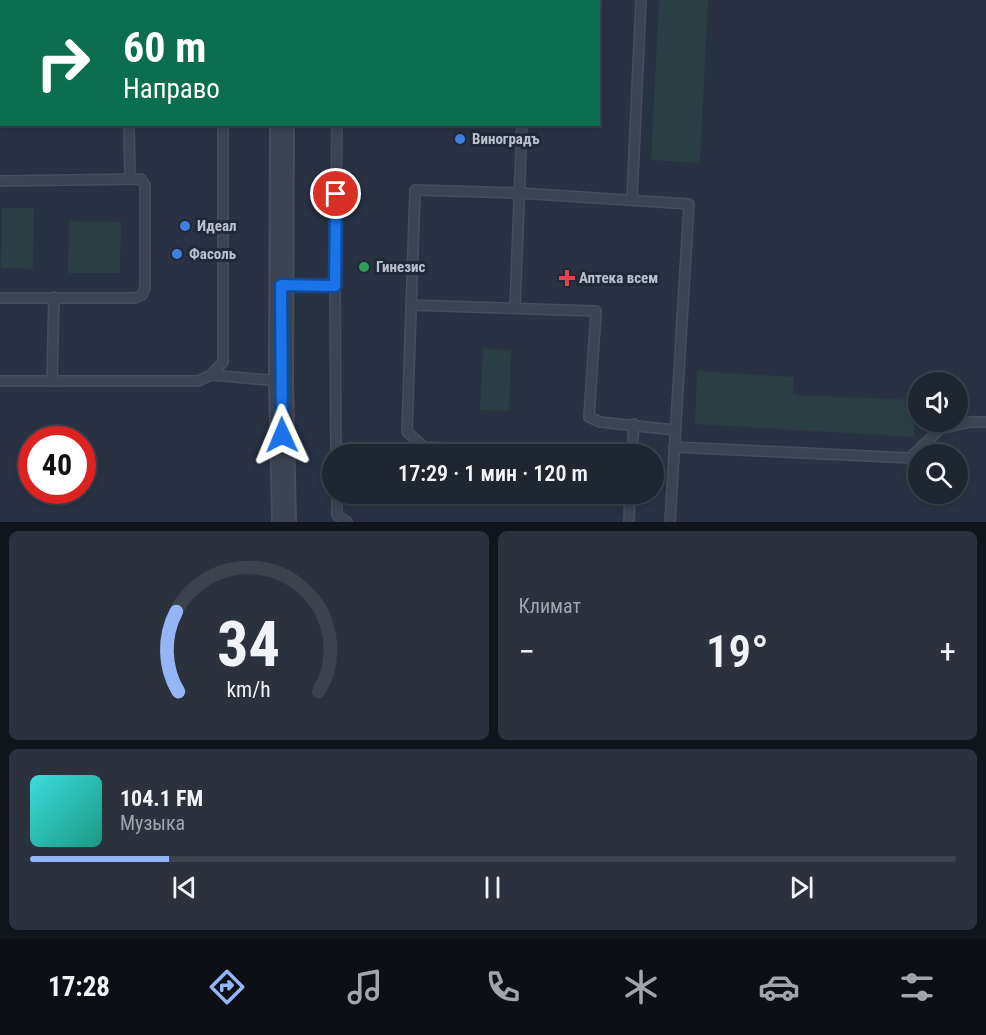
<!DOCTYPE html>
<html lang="ru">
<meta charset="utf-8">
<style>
body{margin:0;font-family:"Roboto Condensed",sans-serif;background:#2b323e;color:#f1f3f6;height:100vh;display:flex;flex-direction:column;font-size:22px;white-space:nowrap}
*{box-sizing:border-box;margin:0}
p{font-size:20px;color:#a1a5ac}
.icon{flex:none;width:33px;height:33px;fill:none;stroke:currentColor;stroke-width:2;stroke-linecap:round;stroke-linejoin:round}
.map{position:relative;height:522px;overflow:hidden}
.details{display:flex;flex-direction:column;gap:9px;padding:9px;background:#10151c;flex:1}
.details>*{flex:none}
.hud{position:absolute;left:0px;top:0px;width:600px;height:126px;box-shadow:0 3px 9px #0003,0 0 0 2px #3c434d;background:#0b6e4f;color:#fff;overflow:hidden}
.buttons{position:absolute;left:908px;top:372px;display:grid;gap:12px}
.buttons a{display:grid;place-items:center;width:60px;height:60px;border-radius:50%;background:#1e2632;box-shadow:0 3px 9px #0003,0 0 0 2px #3c434d;font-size:30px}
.speed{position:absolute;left:18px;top:426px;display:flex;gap:12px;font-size:30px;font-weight:700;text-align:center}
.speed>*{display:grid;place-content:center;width:78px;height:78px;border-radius:50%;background:#1e2632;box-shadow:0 3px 9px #0003,0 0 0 2px #3c434d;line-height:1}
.speed .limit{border:9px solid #d22;background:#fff;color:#111}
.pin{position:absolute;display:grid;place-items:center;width:51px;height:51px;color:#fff;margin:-26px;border:3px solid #fff;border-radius:50%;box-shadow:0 2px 6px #0007}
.me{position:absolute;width:66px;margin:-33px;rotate:359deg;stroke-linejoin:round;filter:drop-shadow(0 0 4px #0008)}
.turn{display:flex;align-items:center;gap:21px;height:126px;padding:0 24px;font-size:27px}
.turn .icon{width:78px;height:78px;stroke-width:2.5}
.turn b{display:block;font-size:42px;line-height:51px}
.big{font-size:45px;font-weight:600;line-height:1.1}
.details .tile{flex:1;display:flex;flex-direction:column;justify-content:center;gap:9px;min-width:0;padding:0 21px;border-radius:9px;background:#2b323e}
.details .dial{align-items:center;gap:0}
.dial svg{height:156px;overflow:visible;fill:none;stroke:#3c434d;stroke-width:7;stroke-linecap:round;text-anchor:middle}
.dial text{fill:#f1f3f6;stroke:none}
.song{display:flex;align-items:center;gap:18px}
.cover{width:72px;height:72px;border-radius:9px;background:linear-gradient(135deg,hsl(180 70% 55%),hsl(170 70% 35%))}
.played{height:6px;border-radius:3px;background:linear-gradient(90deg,#95b6f6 15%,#3c434d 15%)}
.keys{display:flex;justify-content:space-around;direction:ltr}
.heat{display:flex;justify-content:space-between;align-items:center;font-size:33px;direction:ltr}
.details .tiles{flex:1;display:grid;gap:9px;grid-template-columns:1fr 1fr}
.tile:last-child{grid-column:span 2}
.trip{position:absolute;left:322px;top:444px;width:342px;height:60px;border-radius:30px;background:#1e2632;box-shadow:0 3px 9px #0003,0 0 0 2px #3c434d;font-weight:600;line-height:60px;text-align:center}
.menu{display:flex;height:96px;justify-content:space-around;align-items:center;background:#0c0f14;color:#a1a5ac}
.menu .icon{width:42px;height:42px}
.menu .selected{color:#95b6f6}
.menu b{font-size:27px;color:#f1f3f6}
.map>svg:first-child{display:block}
</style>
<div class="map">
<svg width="986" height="522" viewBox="0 0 986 522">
<rect width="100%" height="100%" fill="#283243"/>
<g fill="#2a3f44">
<path d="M 659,0 L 708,0 L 700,163 L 651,160 Z"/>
<path d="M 2,208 L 34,208 L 33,269 L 1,268 Z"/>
<path d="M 69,221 L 121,222 L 120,273 L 68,273 Z"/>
<path d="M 483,348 L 511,350 L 509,411 L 480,410 Z"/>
<path d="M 697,371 L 794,377 L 793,395 L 916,400 L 914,437 L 695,424 Z"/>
</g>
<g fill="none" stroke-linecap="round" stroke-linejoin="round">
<g stroke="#464d5c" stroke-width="12">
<g id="service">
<path d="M 224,0 L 224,2"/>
<path d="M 319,0 L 331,2"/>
<path d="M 79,2 L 79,0"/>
<path d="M 528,2 L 528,0"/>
<path d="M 0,103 L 2,103"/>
<path d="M 129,124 L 130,179"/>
<path d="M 0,181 L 141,179 L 145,185 L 145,288 L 142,295 L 135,298 L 0,298"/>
<path d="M 632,199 L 641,0"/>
<path d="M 281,285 L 335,286"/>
<path d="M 411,305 L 596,311 L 589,417 L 600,422 L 675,430"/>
<path d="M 515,308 L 522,124"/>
<path d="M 211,375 L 280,381"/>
<path d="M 0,381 L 198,381 L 211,375 L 223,362 L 223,124"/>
<path d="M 52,381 L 54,297"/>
<path d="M 674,447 L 910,458 L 940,429 L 970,422 L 986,422"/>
<path d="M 336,454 L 335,286 L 337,124"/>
<path d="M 596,454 L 424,447 L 407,432 L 415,190 L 519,193 L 689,204 L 670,522"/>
<path d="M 632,454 L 634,424"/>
<path d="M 337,494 L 337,515 L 347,522"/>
<path d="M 629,522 L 630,494"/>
</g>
</g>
<g stroke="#464d5c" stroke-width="26">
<g id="tertiary">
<path d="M 282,2 L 282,0"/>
<path d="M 282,124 L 281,381 L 284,522"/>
</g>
</g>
<use href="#service" stroke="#3c4452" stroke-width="9"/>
<use href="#tertiary" stroke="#3c4452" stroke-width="22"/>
</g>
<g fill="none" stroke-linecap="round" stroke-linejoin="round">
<g stroke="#114b97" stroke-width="15">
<path id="route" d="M 282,435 L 281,285 L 335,286 L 336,194"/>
</g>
<use href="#route" stroke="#1a73e8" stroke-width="10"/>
</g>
<g fill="#3f7fe0" stroke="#212938" stroke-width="2">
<circle cx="460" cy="139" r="6"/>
<circle cx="185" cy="226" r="6"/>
<circle cx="177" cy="254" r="6"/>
</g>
<circle fill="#2e9e5b" stroke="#212938" stroke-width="2" cx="364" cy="267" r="6"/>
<path fill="#e0444e" stroke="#212938" stroke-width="2" d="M564 269h6v6h6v6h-6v6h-6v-6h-6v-6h6z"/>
<g text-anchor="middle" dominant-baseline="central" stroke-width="6" stroke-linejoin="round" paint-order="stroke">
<g font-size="15" font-weight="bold" fill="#bac0cc" stroke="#212938" text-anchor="start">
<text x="472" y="139">Виноградъ</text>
<text x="197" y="226">Идеал</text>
<text x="189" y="254">Фасоль</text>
<text x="376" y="267">Гинезис</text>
<text x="579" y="278">Аптека всем</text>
</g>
</g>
</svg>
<div class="buttons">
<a><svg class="icon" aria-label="sound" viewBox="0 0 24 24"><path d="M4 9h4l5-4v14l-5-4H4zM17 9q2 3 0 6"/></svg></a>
<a><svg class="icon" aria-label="search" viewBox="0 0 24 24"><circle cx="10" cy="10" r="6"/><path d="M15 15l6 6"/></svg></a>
</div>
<div class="speed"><div class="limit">40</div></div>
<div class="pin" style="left:336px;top:194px;background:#d93025"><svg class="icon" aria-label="arrive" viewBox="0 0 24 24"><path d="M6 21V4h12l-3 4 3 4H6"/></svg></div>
<svg class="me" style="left:282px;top:435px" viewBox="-20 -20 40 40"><path d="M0-17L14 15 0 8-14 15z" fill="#1a73e8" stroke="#fff" stroke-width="4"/></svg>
<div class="trip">17:29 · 1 мин · 120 m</div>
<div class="hud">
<div class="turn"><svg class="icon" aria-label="right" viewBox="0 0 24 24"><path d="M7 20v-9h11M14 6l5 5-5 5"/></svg><div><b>60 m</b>Направо</div></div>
</div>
</div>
<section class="details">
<div class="tiles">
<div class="tile dial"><svg viewBox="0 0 100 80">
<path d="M14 69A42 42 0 1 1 86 69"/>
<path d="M14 69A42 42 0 0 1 13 28" stroke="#95b6f6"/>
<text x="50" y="56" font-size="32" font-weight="700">34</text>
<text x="50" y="72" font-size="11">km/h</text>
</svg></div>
<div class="tile"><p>Климат</p>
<div class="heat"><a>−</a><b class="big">19°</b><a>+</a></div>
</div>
<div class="tile">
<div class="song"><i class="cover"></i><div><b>104.1 FM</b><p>Музыка</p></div></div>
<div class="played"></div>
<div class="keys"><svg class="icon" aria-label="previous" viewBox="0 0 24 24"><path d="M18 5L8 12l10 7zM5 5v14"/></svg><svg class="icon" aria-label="pause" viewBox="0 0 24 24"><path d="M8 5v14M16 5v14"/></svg><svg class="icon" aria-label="next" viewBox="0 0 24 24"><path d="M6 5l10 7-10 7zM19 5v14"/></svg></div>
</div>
</div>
</section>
<nav class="menu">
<b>17:28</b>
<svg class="icon selected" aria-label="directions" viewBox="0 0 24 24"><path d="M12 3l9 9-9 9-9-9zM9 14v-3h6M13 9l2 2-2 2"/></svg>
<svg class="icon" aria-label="music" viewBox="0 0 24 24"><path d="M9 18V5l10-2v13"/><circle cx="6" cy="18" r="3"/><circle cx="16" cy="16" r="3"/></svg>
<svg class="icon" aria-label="phone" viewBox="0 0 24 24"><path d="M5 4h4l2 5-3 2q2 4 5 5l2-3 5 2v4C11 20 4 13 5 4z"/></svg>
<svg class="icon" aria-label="climate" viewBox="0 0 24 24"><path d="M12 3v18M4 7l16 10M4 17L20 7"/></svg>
<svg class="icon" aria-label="car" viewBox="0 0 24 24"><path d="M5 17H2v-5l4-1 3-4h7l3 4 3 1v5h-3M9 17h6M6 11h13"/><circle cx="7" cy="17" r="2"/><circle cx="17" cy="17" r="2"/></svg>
<svg class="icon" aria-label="filters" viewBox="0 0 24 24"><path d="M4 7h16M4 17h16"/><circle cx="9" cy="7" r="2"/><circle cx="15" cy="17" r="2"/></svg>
</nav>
